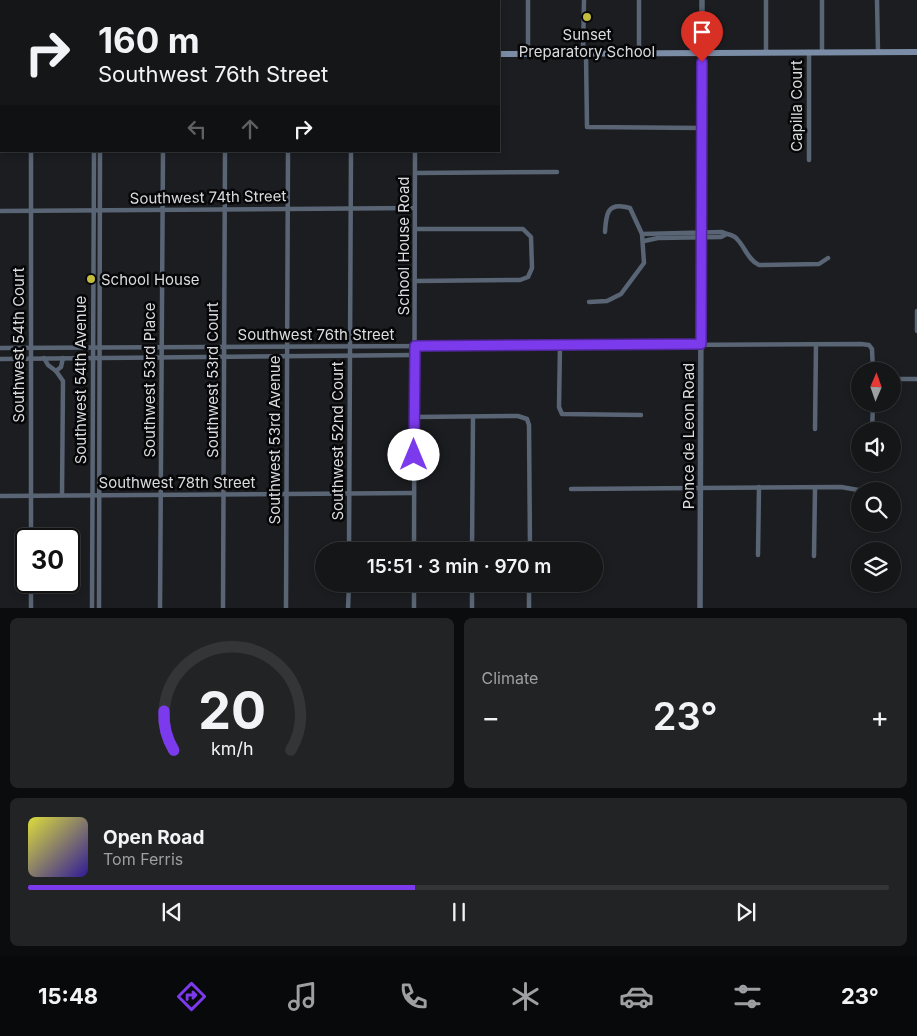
<!DOCTYPE html>
<meta charset="utf-8">
<style>
body{margin:0;font-family:Inter,sans-serif;background:#212325;color:#f1f3f6;height:100vh;display:flex;flex-direction:column;font-size:19px;white-space:nowrap}
*{box-sizing:border-box;margin:0}
p{font-size:16px;color:#9d9fa2}
.icon{flex:none;width:28px;height:28px;fill:none;stroke:currentColor;stroke-width:2;stroke-linecap:round;stroke-linejoin:round}
.map{position:relative;height:608px;overflow:hidden}
.panel{display:flex;flex-direction:column;gap:10px;padding:10px;background:#0b0c0d;flex:1}
.panel>*{flex:none}
.banner{position:absolute;left:0px;top:0px;width:500px;height:152px;box-shadow:0 2px 8px #0003,0 0 0 1px #333537;background:#141618;color:#f1f3f6;overflow:hidden}
.needle{width:32px;rotate:2deg}
.tools{position:absolute;left:851px;top:362px;display:grid;gap:10px}
.tools a{display:grid;place-items:center;width:50px;height:50px;border-radius:50%;background:#141618;box-shadow:0 2px 8px #0003,0 0 0 1px #333537;font-size:25px}
.speed{position:absolute;left:15px;top:528px;display:flex;gap:10px;font-size:25px;font-weight:700;text-align:center}
.speed>*{display:grid;place-content:center;width:65px;height:65px;border-radius:50%;background:#141618;box-shadow:0 2px 8px #0003,0 0 0 1px #333537;line-height:1}
.speed .limit{border:2px solid #111;border-radius:8px;background:#fff;color:#111}
.pin{position:absolute;display:grid;place-items:center;width:42px;height:42px;color:#fff;margin:-51px -21px;border-radius:50% 50% 50% 0;rotate:-45deg;box-shadow:0 0 5px #0007}
.pin .icon{rotate:45deg}
.me{position:absolute;width:55px;margin:-28px;rotate:0deg;stroke-linejoin:round;filter:drop-shadow(0 0 4px #0008)}
.turn{display:flex;align-items:center;gap:18px;height:105px;padding:0 15px;font-size:22px}
.turn .icon{width:65px;height:65px;stroke-width:2.5}
.turn b{display:block;font-size:35px;line-height:42px}
.lanes{display:flex;align-items:center;height:48px;padding:0 15px;background:#0003;justify-content:center;gap:25px;direction:ltr}
.lanes .off{opacity:.35}
.big{font-size:38px;font-weight:600;line-height:1.1}
.panel .widget{flex:1;display:flex;flex-direction:column;justify-content:center;gap:8px;min-width:0;padding:0 18px;border-radius:8px;background:#212325}
.panel .dial{align-items:center;gap:0}
.dial svg{height:130px;overflow:visible;fill:none;stroke:#333537;stroke-width:7;stroke-linecap:round;text-anchor:middle}
.dial text{fill:#f1f3f6;stroke:none}
.song{display:flex;align-items:center;gap:15px}
.cover{width:60px;height:60px;border-radius:8px;background:linear-gradient(135deg,hsl(60 70% 55%),hsl(250 70% 35%))}
.played{height:5px;border-radius:2px;background:linear-gradient(90deg,#7c3aed 45%,#333537 45%)}
.keys{display:flex;justify-content:space-around;direction:ltr}
.heat{display:flex;justify-content:space-between;align-items:center;font-size:28px;direction:ltr}
.panel .tiles{flex:1;display:grid;gap:10px;grid-template-columns:1fr 1fr}
.widget:last-child{grid-column:span 2}
.trip{position:absolute;left:315px;top:542px;width:288px;height:50px;border-radius:25px;background:#141618;box-shadow:0 2px 8px #0003,0 0 0 1px #333537;font-weight:600;line-height:50px;text-align:center}
.dock{display:flex;height:80px;justify-content:space-around;align-items:center;background:#08090a;color:#9d9fa2}
.dock .icon{width:35px;height:35px}
.dock .on{color:#7c3aed}
.dock b{font-size:22px;color:#f1f3f6}
.map>svg:first-child{display:block}
</style>
<div class="map">
<svg width="917" height="609" viewBox="0 0 917 609">
<rect width="100%" height="100%" fill="#1b1d20"/>
<g fill="none" stroke-linecap="round" stroke-linejoin="round">
<g stroke="#596474" stroke-width="4.5">
<path d="M 766,0 L 766,53"/>
<path d="M 822,0 L 822,52"/>
<path d="M 877,0 L 878,52"/>
<path d="M 70,1 L 70,0"/>
<path d="M 146,1 L 285,0"/>
<path d="M 417,1 L 417,0"/>
<path d="M 473,1 L 473,0"/>
<path d="M 0,2 L 1,2"/>
<path d="M 528,54 L 528,0"/>
<path d="M 583,54 L 584,0"/>
<path d="M 586,54 L 587,127 L 702,128"/>
<path d="M 639,54 L 639,0"/>
<path d="M 809,160 L 809,52"/>
<path d="M 415,173 L 557,172"/>
<path d="M 0,211 L 415,208"/>
<path d="M 642,234 L 722,232 C 727,235 733,234 737,239 C 745,247 748,260 759,265 L 819,264 L 828,258"/>
<path d="M 644,241 L 658,238 L 721,237 L 725,235"/>
<path d="M 415,281 L 520,280 L 528,277 L 532,268 L 531,237 L 523,229 L 415,229"/>
<path d="M 589,302 L 607,301 L 621,294 L 644,263 L 642,234 L 630,208 C 607,201 606,214 605,232"/>
<path d="M 917,311 L 917,331"/>
<path d="M 560,345 L 559,407 L 562,414 L 641,415"/>
<path d="M 0,348 L 861,344 L 869,345 L 872,349 L 873,371"/>
<path d="M 44,358 L 48,365 L 56,371 L 61,367 L 63,358"/>
<path d="M 0,359 L 415,355"/>
<path d="M 56,371 L 63,381 L 62,495"/>
<path d="M 892,379 L 917,379"/>
<path d="M 414,417 L 518,416 L 527,419 L 529,425 L 530,551"/>
<path d="M 815,429 L 816,344"/>
<path d="M 872,431 L 873,404"/>
<path d="M 571,489 L 841,487 L 864,491"/>
<path d="M 0,496 L 414,493"/>
<path d="M 892,505 L 895,506"/>
<path d="M 31,539 L 31,151"/>
<path d="M 349,551 L 351,151"/>
<path d="M 414,551 L 415,151"/>
<path d="M 472,551 L 473,417"/>
<path d="M 758,555 L 759,487"/>
<path d="M 814,556 L 815,489"/>
<path d="M 31,609 L 31,581"/>
<path d="M 92,609 L 94,151"/>
<path d="M 99,609 L 100,151"/>
<path d="M 160,609 L 163,151"/>
<path d="M 223,609 L 225,151"/>
<path d="M 286,609 L 288,151"/>
<path d="M 348,609 L 349,584"/>
<path d="M 414,609 L 414,584"/>
<path d="M 472,609 L 472,584"/>
<path d="M 529,609 L 529,584"/>
</g>
<path stroke="#596474" stroke-width="5.5" d="M 700,609 L 702,0"/>
<g stroke="#7b8da6" stroke-width="6">
<path d="M 499,54 L 917,52"/>
<path d="M 0,59 L 1,59"/>
</g>
</g>
<g fill="none" stroke-linecap="round" stroke-linejoin="round">
<g stroke="#51269a" stroke-width="12">
<path id="route" d="M 414,455 L 415,346 L 701,344 L 702,62"/>
</g>
<use href="#route" stroke="#7c3aed" stroke-width="9"/>
</g>
<g fill="#c3bd3f" stroke="#070709" stroke-width="2">
<circle cx="587" cy="17" r="5"/>
<circle cx="91" cy="279" r="5"/>
</g>
<g text-anchor="middle" dominant-baseline="central" stroke-width="5" stroke-linejoin="round" paint-order="stroke">
<g font-size="15" fill="#dadcde" stroke="#070709">
<text x="587" y="34">Sunset<tspan x="587" dy="17">Preparatory School</tspan></text>
<text x="101" y="279" text-anchor="start">School House</text>
</g>
<g font-size="15" fill="#dadcde" stroke="#070709">
<text transform="translate(796 106) rotate(-90)">Capilla Court</text>
<text transform="translate(208 197) rotate(-1)">Southwest 74th Street</text>
<text transform="translate(403 246) rotate(-90)">School House Road</text>
<text x="316" y="334">Southwest 76th Street</text>
<text transform="translate(18 345) rotate(-90)">Southwest 54th Court</text>
<text transform="translate(80 380) rotate(-90)">Southwest 54th Avenue</text>
<text transform="translate(149 380) rotate(-90)">Southwest 53rd Place</text>
<text transform="translate(212 380) rotate(-90)">Southwest 53rd Court</text>
<text transform="translate(688 436) rotate(-90)">Ponce de Leon Road</text>
<text transform="translate(274 440) rotate(-90)">Southwest 53rd Avenue</text>
<text transform="translate(337 441) rotate(-90)">Southwest 52nd Court</text>
<text x="177" y="482">Southwest 78th Street</text>
</g>
</g>
</svg>
<div class="tools">
<a><svg class="needle" viewBox="-14 -14 28 28"><path d="M0-13l5 13h-10z" fill="#e53935"/><path d="M0 13l5-13h-10z" fill="#9d9fa2"/></svg></a>
<a><svg class="icon" aria-label="sound" viewBox="0 0 24 24"><path d="M4 9h4l5-4v14l-5-4H4zM17 9q2 3 0 6"/></svg></a>
<a><svg class="icon" aria-label="search" viewBox="0 0 24 24"><circle cx="10" cy="10" r="6"/><path d="M15 15l6 6"/></svg></a>
<a><svg class="icon" aria-label="layers" viewBox="0 0 24 24"><path d="M12 4l9 5-9 5-9-5zM3 14l9 5 9-5"/></svg></a>
</div>
<div class="speed"><div class="limit">30</div></div>
<div class="pin" style="left:702px;top:62px;background:#d93025"><svg class="icon" aria-label="arrive" viewBox="0 0 24 24"><path d="M6 21V4h12l-3 4 3 4H6"/></svg></div>
<svg class="me" style="left:414px;top:455px" viewBox="-20 -20 40 40"><circle r="19" fill="#fff"/><path d="M0-13L10 11 0 6-10 11z" fill="#7c3aed"/></svg>
<div class="trip">15:51 · 3 min · 970 m</div>
<div class="banner">
<div class="turn"><svg class="icon" aria-label="right" viewBox="0 0 24 24"><path d="M7 20v-9h11M14 6l5 5-5 5"/></svg><div><b>160 m</b>Southwest 76th Street</div></div>
<div class="lanes"><svg class="icon off" aria-label="left" viewBox="0 0 24 24"><path d="M17 20v-9H6M10 6l-5 5 5 5"/></svg><svg class="icon off" aria-label="ahead" viewBox="0 0 24 24"><path d="M12 20V5M6 11l6-6 6 6"/></svg><svg class="icon" aria-label="right" viewBox="0 0 24 24"><path d="M7 20v-9h11M14 6l5 5-5 5"/></svg></div>
</div>
</div>
<section class="panel">
<div class="tiles">
<div class="widget dial"><svg viewBox="0 0 100 80">
<path d="M14 69A42 42 0 1 1 86 69"/>
<path d="M14 69A42 42 0 0 1 8 45" stroke="#7c3aed"/>
<text x="50" y="56" font-size="32" font-weight="700">20</text>
<text x="50" y="72" font-size="11">km/h</text>
</svg></div>
<div class="widget"><p>Climate</p>
<div class="heat"><a>−</a><b class="big">23°</b><a>+</a></div>
</div>
<div class="widget">
<div class="song"><i class="cover"></i><div><b>Open Road</b><p>Tom Ferris</p></div></div>
<div class="played"></div>
<div class="keys"><svg class="icon" aria-label="previous" viewBox="0 0 24 24"><path d="M18 5L8 12l10 7zM5 5v14"/></svg><svg class="icon" aria-label="pause" viewBox="0 0 24 24"><path d="M8 5v14M16 5v14"/></svg><svg class="icon" aria-label="next" viewBox="0 0 24 24"><path d="M6 5l10 7-10 7zM19 5v14"/></svg></div>
</div>
</div>
</section>
<nav class="dock">
<b>15:48</b>
<svg class="icon on" aria-label="directions" viewBox="0 0 24 24"><path d="M12 3l9 9-9 9-9-9zM9 14v-3h6M13 9l2 2-2 2"/></svg>
<svg class="icon" aria-label="music" viewBox="0 0 24 24"><path d="M9 18V5l10-2v13"/><circle cx="6" cy="18" r="3"/><circle cx="16" cy="16" r="3"/></svg>
<svg class="icon" aria-label="phone" viewBox="0 0 24 24"><path d="M5 4h4l2 5-3 2q2 4 5 5l2-3 5 2v4C11 20 4 13 5 4z"/></svg>
<svg class="icon" aria-label="climate" viewBox="0 0 24 24"><path d="M12 3v18M4 7l16 10M4 17L20 7"/></svg>
<svg class="icon" aria-label="car" viewBox="0 0 24 24"><path d="M5 17H2v-5l4-1 3-4h7l3 4 3 1v5h-3M9 17h6M6 11h13"/><circle cx="7" cy="17" r="2"/><circle cx="17" cy="17" r="2"/></svg>
<svg class="icon" aria-label="filters" viewBox="0 0 24 24"><path d="M4 7h16M4 17h16"/><circle cx="9" cy="7" r="2"/><circle cx="15" cy="17" r="2"/></svg>
<b>23°</b>
</nav>
